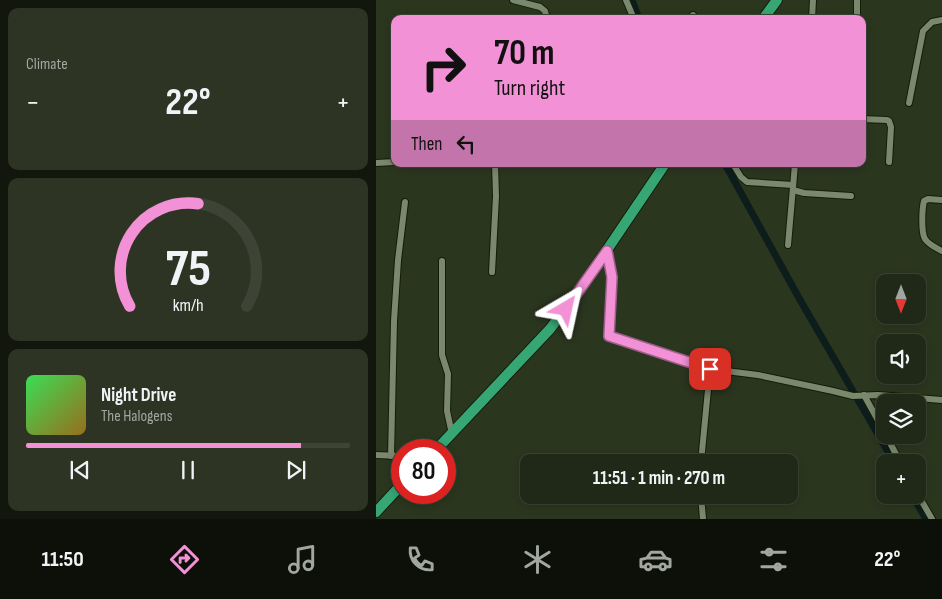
<!DOCTYPE html>
<meta charset="utf-8">
<style>
body{margin:0;font-family:"Sofia Sans Condensed",sans-serif;background:#2d3424;color:#f1f3f6;height:100vh;display:flex;flex-direction:column;font-size:19px;white-space:nowrap}
*{box-sizing:border-box;margin:0}
p{font-size:16px;color:#a2a6a1}
.icon{flex:none;width:28px;height:28px;fill:none;stroke:currentColor;stroke-width:2;stroke-linecap:round;stroke-linejoin:round}
.map{position:relative;flex:1;overflow:hidden}
.side{display:flex;flex-direction:column;gap:8px;padding:8px;background:#12160d;width:376px}
.side>*{flex:none}
.hud{position:absolute;left:15px;top:15px;width:475px;height:152px;border-radius:10px;box-shadow:0 2px 8px #0003,0 0 0 1px #3d4436;background:#f391d6;color:#111;overflow:hidden}
.needle{width:32px;rotate:180deg}
.tools{position:absolute;left:500px;top:274px;display:grid;gap:10px}
.tools a{display:grid;place-items:center;width:50px;height:50px;border-radius:10px;background:#202817;box-shadow:0 2px 8px #0003,0 0 0 1px #3d4436;font-size:25px}
.speed{position:absolute;left:15px;top:439px;display:flex;gap:10px;font-size:25px;font-weight:700;text-align:center}
.speed>*{display:grid;place-content:center;width:65px;height:65px;border-radius:50%;background:#202817;box-shadow:0 2px 8px #0003,0 0 0 1px #3d4436;line-height:1}
.speed .limit{border:8px solid #d22;background:#fff;color:#111}
.pin{position:absolute;display:grid;place-items:center;width:42px;height:42px;color:#fff;margin:-21px;border-radius:10px;box-shadow:0 2px 8px #0006}
.me{position:absolute;width:55px;margin:-28px;rotate:36deg;stroke-linejoin:round;filter:drop-shadow(0 0 4px #0008)}
.turn{display:flex;align-items:center;gap:18px;height:105px;padding:0 20px;font-size:22px}
.turn .icon{width:65px;height:65px;stroke-width:2.5}
.turn b{display:block;font-size:35px;line-height:42px}
.then{display:flex;align-items:center;height:48px;padding:0 20px;background:#0003;gap:10px;font-size:19px}
.big{font-size:38px;font-weight:700;line-height:1.1}
.side .card{flex:1;display:flex;flex-direction:column;justify-content:center;gap:8px;min-width:0;padding:0 18px;border-radius:10px;background:#2d3424}
.side .dial{align-items:center;gap:0}
.dial svg{height:130px;overflow:visible;fill:none;stroke:#3d4436;stroke-width:7;stroke-linecap:round;text-anchor:middle}
.dial text{fill:#f1f3f6;stroke:none}
.song{display:flex;align-items:center;gap:15px}
.cover{width:60px;height:60px;border-radius:8px;background:linear-gradient(135deg,hsl(130 70% 55%),hsl(40 70% 35%))}
.played{height:5px;border-radius:2px;background:linear-gradient(90deg,#f391d6 85%,#3d4436 85%)}
.keys{display:flex;justify-content:space-around;direction:ltr}
.heat{display:flex;justify-content:space-between;align-items:center;font-size:28px;direction:ltr}
.trip{position:absolute;left:144px;top:454px;width:278px;height:50px;border-radius:10px;background:#202817;box-shadow:0 2px 8px #0003,0 0 0 1px #3d4436;font-weight:700;line-height:50px;text-align:center}
.menu{display:flex;height:80px;justify-content:space-around;align-items:center;background:#0d1009;color:#a2a6a1}
.menu .icon{width:35px;height:35px}
.menu .active{color:#f391d6}
.menu b{font-size:22px;color:#f1f3f6}
main{display:flex;flex:1;min-height:0}
.map>svg:first-child{display:block}
</style>
<main>
<section class="side">
<div class="card"><p>Climate</p>
<div class="heat"><a>−</a><b class="big">22°</b><a>+</a></div>
</div>
<div class="card dial"><svg viewBox="0 0 100 80">
<path d="M14 69A42 42 0 1 1 86 69"/>
<path d="M14 69A42 42 0 0 1 56 6" stroke="#f391d6"/>
<text x="50" y="56" font-size="32" font-weight="700">75</text>
<text x="50" y="72" font-size="11">km/h</text>
</svg></div>
<div class="card">
<div class="song"><i class="cover"></i><div><b>Night Drive</b><p>The Halogens</p></div></div>
<div class="played"></div>
<div class="keys"><svg class="icon" aria-label="previous" viewBox="0 0 24 24"><path d="M18 5L8 12l10 7zM5 5v14"/></svg><svg class="icon" aria-label="pause" viewBox="0 0 24 24"><path d="M8 5v14M16 5v14"/></svg><svg class="icon" aria-label="next" viewBox="0 0 24 24"><path d="M6 5l10 7-10 7zM19 5v14"/></svg></div>
</div>
</section>
<div class="map">
<svg width="566" height="519" viewBox="0 0 566 519">
<rect width="100%" height="100%" fill="#2b361f"/>
<g fill="none" stroke-linecap="round" stroke-linejoin="round">
<g stroke="#0c1d1c" stroke-width="7">
<path d="M 256,0 L 263,19"/>
<path d="M 349,164 L 423,298 L 518,462"/>
<path d="M 536,495 L 550,519"/>
</g>
<g stroke="#131d08" stroke-width="8">
<g id="minor">
<path d="M 137,0 L 164,7 L 169,11 L 171,19"/>
<path d="M 250,0 L 258,19"/>
<path d="M 481,0 L 481,19"/>
<path d="M 317,19 L 317,15"/>
<path d="M 436,19 L 437,0"/>
<path d="M 533,103 L 547,31 L 556,22 L 566,20"/>
<path d="M 486,119 L 511,120 L 513,121 L 515,127 L 513,162"/>
<path d="M 0,163 L 19,162"/>
<path d="M 357,164 L 365,177 L 371,182 L 417,185"/>
<path d="M 417,190 L 428,193 L 475,196"/>
<path d="M 566,200 L 552,199 L 548,201 C 546,209 545,232 549,239 C 552,244 560,248 566,251"/>
<path d="M 412,245 L 419,164"/>
<path d="M 231,251 L 236,277 L 233,336 L 334,369 L 382,375 L 457,391 L 477,396 L 502,395 L 566,400"/>
<path d="M 66,261 L 66,355 L 72,374 L 71,411 L 76,434"/>
<path d="M 116,272 L 120,196 L 119,164"/>
<path d="M 488,395 L 509,433"/>
<path d="M 510,435 L 524,462"/>
<path d="M 0,455 L 26,456"/>
<path d="M 15,456 L 18,321 L 22,260 L 29,202"/>
<path d="M 325,462 L 334,369"/>
<path d="M 541,493 L 556,519"/>
<path d="M 325,495 L 327,519"/>
</g>
</g>
<g stroke="#131d08" stroke-width="12">
<g id="trunk">
<path d="M 387,19 L 401,0"/>
<path d="M 60,450 L 174,329 L 210,281 L 289,164"/>
<path d="M 0,512 L 26,484"/>
</g>
</g>
<use href="#minor" stroke="#7a886d" stroke-width="6"/>
<use href="#trunk" stroke="#36a675" stroke-width="10"/>
</g>
<g fill="none" stroke-linecap="round" stroke-linejoin="round">
<g stroke="#9e5e8b" stroke-width="12">
<path id="route" d="M 190,309 L 231,251 L 236,277 L 233,336 L 334,369"/>
</g>
<use href="#route" stroke="#f391d6" stroke-width="9"/>
</g>
</svg>
<div class="tools">
<a><svg class="needle" viewBox="-14 -14 28 28"><path d="M0-13l5 13h-10z" fill="#e53935"/><path d="M0 13l5-13h-10z" fill="#a2a6a1"/></svg></a>
<a><svg class="icon" aria-label="sound" viewBox="0 0 24 24"><path d="M4 9h4l5-4v14l-5-4H4zM17 9q2 3 0 6"/></svg></a>
<a><svg class="icon" aria-label="layers" viewBox="0 0 24 24"><path d="M12 4l9 5-9 5-9-5zM3 14l9 5 9-5"/></svg></a>
<a>+</a>
</div>
<div class="speed"><div class="limit">80</div></div>
<div class="pin" style="left:334px;top:369px;background:#d93025"><svg class="icon" aria-label="arrive" viewBox="0 0 24 24"><path d="M6 21V4h12l-3 4 3 4H6"/></svg></div>
<svg class="me" style="left:190px;top:309px" viewBox="-20 -20 40 40"><path d="M0-17L14 15 0 8-14 15z" fill="#f391d6" stroke="#fff" stroke-width="4"/></svg>
<div class="trip">11:51 · 1 min · 270 m</div>
<div class="hud">
<div class="turn"><svg class="icon" aria-label="right" viewBox="0 0 24 24"><path d="M7 20v-9h11M14 6l5 5-5 5"/></svg><div><b>70 m</b>Turn right</div></div>
<div class="then">Then<svg class="icon" aria-label="left" viewBox="0 0 24 24"><path d="M17 20v-9H6M10 6l-5 5 5 5"/></svg></div>
</div>
</div>
</main>
<nav class="menu">
<b>11:50</b>
<svg class="icon active" aria-label="directions" viewBox="0 0 24 24"><path d="M12 3l9 9-9 9-9-9zM9 14v-3h6M13 9l2 2-2 2"/></svg>
<svg class="icon" aria-label="music" viewBox="0 0 24 24"><path d="M9 18V5l10-2v13"/><circle cx="6" cy="18" r="3"/><circle cx="16" cy="16" r="3"/></svg>
<svg class="icon" aria-label="phone" viewBox="0 0 24 24"><path d="M5 4h4l2 5-3 2q2 4 5 5l2-3 5 2v4C11 20 4 13 5 4z"/></svg>
<svg class="icon" aria-label="climate" viewBox="0 0 24 24"><path d="M12 3v18M4 7l16 10M4 17L20 7"/></svg>
<svg class="icon" aria-label="car" viewBox="0 0 24 24"><path d="M5 17H2v-5l4-1 3-4h7l3 4 3 1v5h-3M9 17h6M6 11h13"/><circle cx="7" cy="17" r="2"/><circle cx="17" cy="17" r="2"/></svg>
<svg class="icon" aria-label="filters" viewBox="0 0 24 24"><path d="M4 7h16M4 17h16"/><circle cx="9" cy="7" r="2"/><circle cx="15" cy="17" r="2"/></svg>
<b>22°</b>
</nav>
